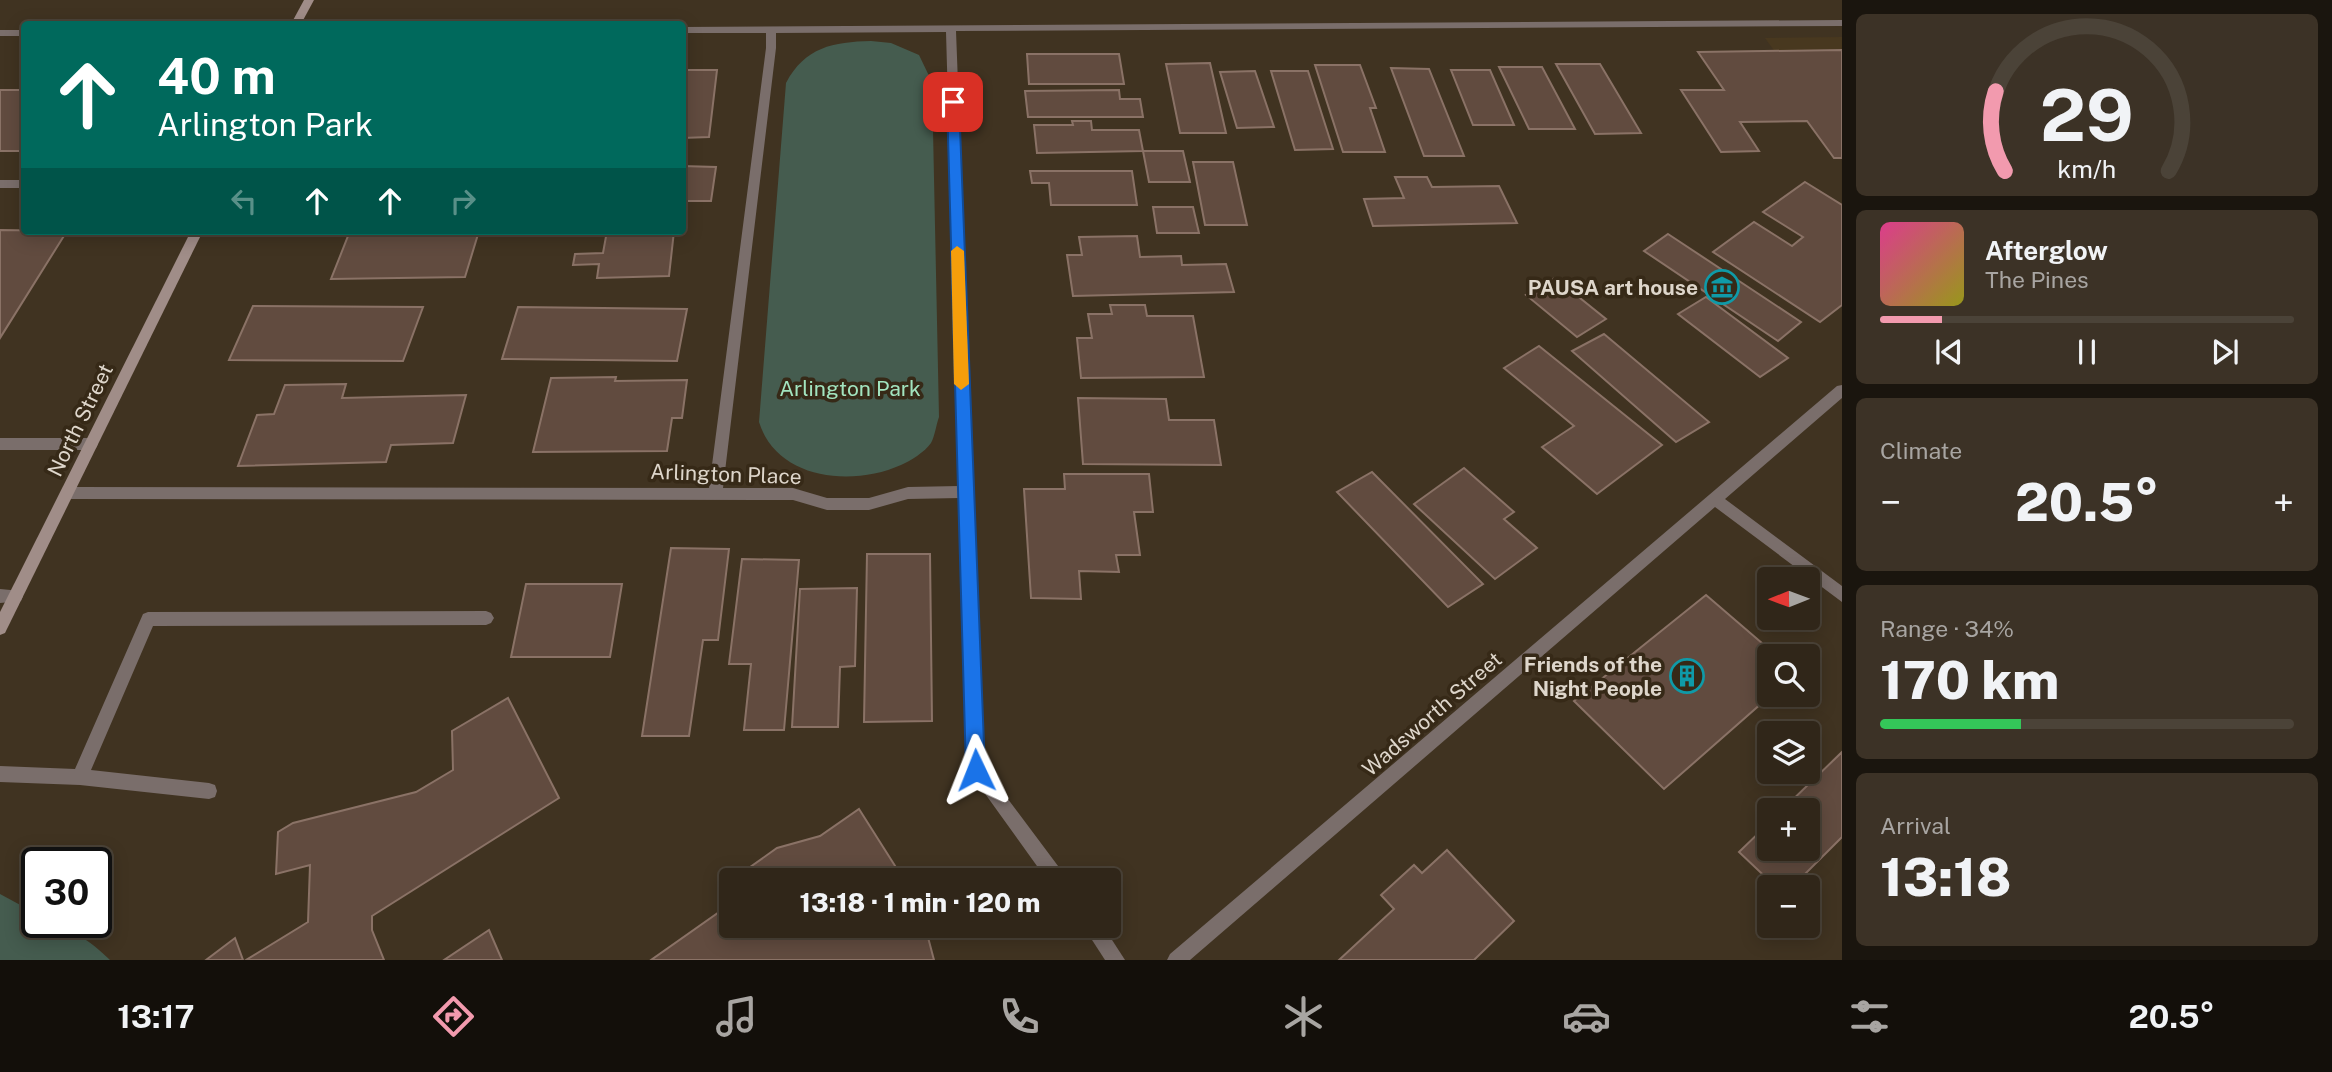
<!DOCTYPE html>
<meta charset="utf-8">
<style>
body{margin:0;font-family:"Public Sans",sans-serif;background:#3c3226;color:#f1f3f6;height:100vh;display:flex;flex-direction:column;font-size:26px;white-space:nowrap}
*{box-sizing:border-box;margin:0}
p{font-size:23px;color:#a8a5a2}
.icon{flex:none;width:38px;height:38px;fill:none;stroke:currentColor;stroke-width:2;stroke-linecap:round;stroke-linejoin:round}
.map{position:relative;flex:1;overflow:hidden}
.panel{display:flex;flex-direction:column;gap:14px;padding:14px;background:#1a150e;width:490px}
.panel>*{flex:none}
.banner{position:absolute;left:21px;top:21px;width:665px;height:214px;border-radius:7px;box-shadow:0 4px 18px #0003,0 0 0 2px #4b4338;background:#00695c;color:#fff;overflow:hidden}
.needle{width:46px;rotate:269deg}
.buttons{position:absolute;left:1757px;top:567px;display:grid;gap:14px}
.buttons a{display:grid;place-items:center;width:63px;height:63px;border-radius:7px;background:#302619;box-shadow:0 4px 18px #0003,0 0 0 2px #4b4338;font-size:35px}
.speed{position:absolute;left:21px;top:847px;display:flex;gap:14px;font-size:35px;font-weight:700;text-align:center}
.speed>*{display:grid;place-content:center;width:91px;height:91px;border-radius:50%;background:#302619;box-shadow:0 4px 18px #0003,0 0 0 2px #4b4338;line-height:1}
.speed .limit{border:4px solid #111;border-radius:10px;background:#fff;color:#111}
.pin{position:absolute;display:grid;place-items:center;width:60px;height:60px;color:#fff;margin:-30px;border-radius:14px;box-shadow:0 4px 10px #0006}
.me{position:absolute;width:77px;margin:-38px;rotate:358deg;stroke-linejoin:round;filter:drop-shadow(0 0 5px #0008)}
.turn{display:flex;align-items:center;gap:24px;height:147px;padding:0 21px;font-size:32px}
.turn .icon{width:91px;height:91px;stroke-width:2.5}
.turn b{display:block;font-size:49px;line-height:60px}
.lanes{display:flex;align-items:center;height:66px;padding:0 21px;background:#0003;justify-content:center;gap:35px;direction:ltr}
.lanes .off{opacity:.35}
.big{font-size:52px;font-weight:800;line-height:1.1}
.panel .card{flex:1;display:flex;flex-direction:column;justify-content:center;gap:10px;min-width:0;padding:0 24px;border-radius:10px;background:#3c3226}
.panel .dial{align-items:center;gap:0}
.dial svg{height:182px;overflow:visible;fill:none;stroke:#4b4338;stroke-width:7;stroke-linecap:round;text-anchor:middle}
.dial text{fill:#f1f3f6;stroke:none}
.song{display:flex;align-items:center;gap:21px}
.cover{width:84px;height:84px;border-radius:10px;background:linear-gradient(135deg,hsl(330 70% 55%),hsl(60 70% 35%))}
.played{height:7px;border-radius:4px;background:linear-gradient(90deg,#f29aae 15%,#4b4338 15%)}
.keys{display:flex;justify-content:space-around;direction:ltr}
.heat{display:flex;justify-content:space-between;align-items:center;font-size:38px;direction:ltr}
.charge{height:10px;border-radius:5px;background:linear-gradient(90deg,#34c759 34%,#4b4338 0)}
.trip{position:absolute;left:719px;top:868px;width:402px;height:70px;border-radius:7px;background:#302619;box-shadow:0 4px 18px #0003,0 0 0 2px #4b4338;font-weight:800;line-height:70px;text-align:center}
.tab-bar{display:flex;height:112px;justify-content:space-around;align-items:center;background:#130f0a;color:#a8a5a2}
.tab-bar .icon{width:49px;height:49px}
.tab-bar .selected{color:#f29aae}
.tab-bar b{font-size:32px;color:#f1f3f6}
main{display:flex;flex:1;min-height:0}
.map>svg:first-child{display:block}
</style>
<main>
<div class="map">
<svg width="1842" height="960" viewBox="0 0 1842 960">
<rect width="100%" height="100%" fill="#403321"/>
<path fill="#48381f" d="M 1842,37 L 1842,144 L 1765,38 Z"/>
<g fill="#455c4f">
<path d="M 871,41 L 891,43 L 919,55 L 932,82 L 939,417 C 936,425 935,436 931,443 C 925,452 910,461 901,465 C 852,487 777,480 759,422 L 786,83 C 805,47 833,42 871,41 Z"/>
<path d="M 0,894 L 37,914 L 37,922 C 64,922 91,941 110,960 L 0,960 Z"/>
</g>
<g fill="#614b3f" stroke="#8a7266" stroke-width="2">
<path d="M 1842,50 L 1842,158 L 1834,158 L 1807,121 L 1740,122 L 1759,151 L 1721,152 L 1681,90 L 1724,90 L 1698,52 Z"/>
<path d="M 1027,54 L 1119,54 L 1124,84 L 1029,84 Z"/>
<path d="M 1210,63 L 1226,133 L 1180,133 L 1166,64 Z"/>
<path d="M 1556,64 L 1600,64 L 1641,133 L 1595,134 Z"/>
<path d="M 1315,65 L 1360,65 L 1376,108 L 1370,108 L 1385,152 L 1343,152 Z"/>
<path d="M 1499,67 L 1542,67 L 1575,129 L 1529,129 Z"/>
<path d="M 1391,68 L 1429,69 L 1464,156 L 1424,156 Z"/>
<path d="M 682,70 L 717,70 L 709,137 L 682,138 Z"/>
<path d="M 1451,70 L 1490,70 L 1514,125 L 1473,125 Z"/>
<path d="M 1255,71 L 1274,127 L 1237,128 L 1220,72 Z"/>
<path d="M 1271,71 L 1308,71 L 1333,149 L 1295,150 Z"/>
<rect x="0" y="90" width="24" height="61"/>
<path d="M 1119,90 L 1120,99 L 1140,99 L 1143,117 L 1028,117 L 1025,91 Z"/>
<path d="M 1072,121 L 1091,121 L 1092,130 L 1139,130 L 1143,151 L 1037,153 L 1034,125 L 1073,125 Z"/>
<path d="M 1143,151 L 1183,151 L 1190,182 L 1149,182 Z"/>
<path d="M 1193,162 L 1233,162 L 1247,225 L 1205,225 Z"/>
<path d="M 682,166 L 716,167 L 711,201 L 682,201 Z"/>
<path d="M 1030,171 L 1132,171 L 1137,205 L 1051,205 L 1049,183 L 1032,183 Z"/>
<path d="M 1395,177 L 1427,177 L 1432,187 L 1499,186 L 1517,223 L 1373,226 L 1364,199 L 1404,198 Z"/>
<path d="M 1805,182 L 1842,205 L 1842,305 L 1820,322 L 1713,252 L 1754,222 L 1792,246 L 1803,237 L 1763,212 Z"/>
<path d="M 1153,207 L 1193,207 L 1199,233 L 1157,233 Z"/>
<path d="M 0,230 L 67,231 L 0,338 Z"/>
<path d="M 350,231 L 479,231 L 465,277 L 331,279 Z"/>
<path d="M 607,231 L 674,231 L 669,276 L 597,278 L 599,264 L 573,265 L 575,254 L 603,253 Z"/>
<path d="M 1668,234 L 1801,322 L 1778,341 L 1644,251 Z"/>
<path d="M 1137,236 L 1140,257 L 1181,256 L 1182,265 L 1226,264 L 1234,292 L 1073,296 L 1067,255 L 1082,255 L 1079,237 Z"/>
<path d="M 1555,278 L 1606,319 L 1577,337 L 1526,295 Z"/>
<path d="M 1706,297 L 1788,358 L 1760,377 L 1678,314 Z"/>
<path d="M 1110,305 L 1145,305 L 1147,316 L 1193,316 L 1204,377 L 1081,378 L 1077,338 L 1092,338 L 1088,314 L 1112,314 Z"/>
<path d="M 253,306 L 423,307 L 403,361 L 229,360 Z"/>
<path d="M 518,307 L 687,309 L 677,361 L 502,359 Z"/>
<path d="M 1604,334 L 1709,422 L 1676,442 L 1572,351 Z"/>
<path d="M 1539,346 L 1662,445 L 1597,494 L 1542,447 L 1574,426 L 1504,368 Z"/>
<path d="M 616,377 L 615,381 L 687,380 L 682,418 L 672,418 L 667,451 L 533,452 L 551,378 Z"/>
<path d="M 346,384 L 342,398 L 466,395 L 453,443 L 391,445 L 386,462 L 238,466 L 257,415 L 274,414 L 285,385 Z"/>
<path d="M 1078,398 L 1166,399 L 1169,420 L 1214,420 L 1221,465 L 1083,464 Z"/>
<path d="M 1464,468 L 1514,512 L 1504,519 L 1537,548 L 1495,579 L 1414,504 Z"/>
<path d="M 1372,472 L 1483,584 L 1448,607 L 1337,492 Z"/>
<path d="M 1064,474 L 1149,474 L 1153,512 L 1134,512 L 1140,555 L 1116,555 L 1119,572 L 1079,571 L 1081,599 L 1031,598 L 1024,489 L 1065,489 Z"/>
<path d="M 671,548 L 729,549 L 718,640 L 703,640 L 689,736 L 642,736 Z"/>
<path d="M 867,554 L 930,554 L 932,721 L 864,722 Z"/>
<path d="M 742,559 L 799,560 L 784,730 L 744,730 L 751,664 L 729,664 Z"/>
<path d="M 526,584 L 622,584 L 610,657 L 511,657 Z"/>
<path d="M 857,588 L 855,666 L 840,667 L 838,727 L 792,727 L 800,589 Z"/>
<path d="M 1706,595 L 1777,656 L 1769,656 L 1771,695 L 1664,789 L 1574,701 Z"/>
<path d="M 508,698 L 559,798 L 372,916 L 372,930 L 384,960 L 246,960 L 308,922 L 310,865 L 276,874 L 278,832 L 293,823 L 416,792 L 453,770 L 452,731 Z"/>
<path d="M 1842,752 L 1842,837 L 1792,887 L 1776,887 L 1739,852 L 1769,823 L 1769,849 L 1808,849 L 1808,810 L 1782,810 Z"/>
<path d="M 859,809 L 904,880 L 736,880 L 736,877 L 777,848 L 820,836 Z"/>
<path d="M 1447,850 L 1514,921 L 1474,960 L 1339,960 L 1394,909 L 1381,895 L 1414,865 L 1422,873 Z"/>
<path d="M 732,903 L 732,926 L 925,926 L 934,960 L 651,960 Z"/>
<path d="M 489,930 L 502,960 L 444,960 Z"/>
<path d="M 235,938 L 243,960 L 206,960 Z"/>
</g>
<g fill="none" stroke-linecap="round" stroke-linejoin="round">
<g fill="#7a6e6b" fill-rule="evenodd">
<rect x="0" y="30" width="24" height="6"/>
<rect x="0" y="180" width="24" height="8"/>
<path d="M 0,438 L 91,438 L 96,440 L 98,444 L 96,448 L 91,450 L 0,450 Z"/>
<path d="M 0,589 L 21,591 L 23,596 L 21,601 L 0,603 Z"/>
<path d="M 486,611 L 491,613 L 494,618 L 491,623 L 486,625 L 153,626 L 91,770 L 209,783 L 215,785 L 217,791 L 215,797 L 209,799 L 80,785 L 0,782 L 0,766 L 75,769 L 143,614 L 148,612 Z"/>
</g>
<g fill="#7a6e6b" fill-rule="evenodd">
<path d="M 1842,20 L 1842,26 L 956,31 L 984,767 L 1064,874 L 1067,880 L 1047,880 L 968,770 L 960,498 L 908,499 L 869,510 L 827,510 L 793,500 L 68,499 L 63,497 L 61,493 L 63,489 L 68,487 L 709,488 L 766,48 L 766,33 L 682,33 L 682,27 ZM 946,32 L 959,486 L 908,487 L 869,498 L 827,498 L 793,488 L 723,488 L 776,48 L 776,33 Z"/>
<path d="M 1842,385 L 1842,398 L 1725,499 L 1842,586 L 1842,602 L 1715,507 L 1190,960 L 1167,960 L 1170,954 L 1837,386 Z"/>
<path d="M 1083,926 L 1103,926 L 1125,960 L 1105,960 Z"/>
</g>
<g fill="#a08d88" fill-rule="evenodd">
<path d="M 304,0 L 314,0 L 301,24 L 291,24 Z"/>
<path d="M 191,231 L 203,231 L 5,633 L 0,635 L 0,612 Z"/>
</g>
</g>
<path fill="#1a73e8" stroke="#114b97" stroke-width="2" d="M 953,98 L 959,102 L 985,770 L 982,777 L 976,779 L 969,777 L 966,770 L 947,102 Z"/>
<path fill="#f59e0b" d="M 957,246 L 964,251 L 969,384 L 961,390 L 954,384 L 951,251 Z"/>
<defs>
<g id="museum-ring" transform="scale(1.75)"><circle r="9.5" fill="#362917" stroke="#0f9aa8" stroke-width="1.5"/><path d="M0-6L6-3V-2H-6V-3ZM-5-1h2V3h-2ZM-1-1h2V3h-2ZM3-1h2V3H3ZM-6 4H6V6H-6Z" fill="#0f9aa8"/></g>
<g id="building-ring" transform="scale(1.75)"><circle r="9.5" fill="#362917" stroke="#0f9aa8" stroke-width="1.5"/><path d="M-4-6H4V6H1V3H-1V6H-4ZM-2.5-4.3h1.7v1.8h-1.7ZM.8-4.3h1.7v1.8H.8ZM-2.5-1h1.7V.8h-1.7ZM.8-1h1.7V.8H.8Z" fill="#0f9aa8"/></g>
</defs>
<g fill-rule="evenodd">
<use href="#museum-ring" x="1722" y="287"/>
<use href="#building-ring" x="1687" y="676"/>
</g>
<g text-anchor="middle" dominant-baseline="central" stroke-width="7" stroke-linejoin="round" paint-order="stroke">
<g font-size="21" font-weight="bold" fill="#ded6cb" stroke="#362917" text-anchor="end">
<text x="1698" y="287">PAUSA art house</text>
<text x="1662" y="664">Friends of the<tspan x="1662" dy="24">Night People</tspan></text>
</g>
<g font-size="21" fill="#a2e4bf" stroke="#362917">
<text x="850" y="388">Arlington Park</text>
</g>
<g font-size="21" fill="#ded6cb" stroke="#362917">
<text transform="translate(80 420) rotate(-64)">North Street</text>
<text transform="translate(726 474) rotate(2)">Arlington Place</text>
<text transform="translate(1432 714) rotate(-41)">Wadsworth Street</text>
</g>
</g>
</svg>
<div class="buttons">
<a><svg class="needle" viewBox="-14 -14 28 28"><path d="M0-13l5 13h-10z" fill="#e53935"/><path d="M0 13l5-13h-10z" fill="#a8a5a2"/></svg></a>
<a><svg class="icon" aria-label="search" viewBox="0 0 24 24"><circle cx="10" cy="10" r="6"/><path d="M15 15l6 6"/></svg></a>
<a><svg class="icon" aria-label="layers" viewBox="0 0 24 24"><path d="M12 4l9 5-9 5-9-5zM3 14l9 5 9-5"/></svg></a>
<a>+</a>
<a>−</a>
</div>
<div class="speed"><div class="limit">30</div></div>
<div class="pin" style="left:953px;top:102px;background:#d93025"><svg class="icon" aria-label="arrive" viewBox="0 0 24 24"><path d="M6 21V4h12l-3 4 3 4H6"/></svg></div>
<svg class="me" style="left:976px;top:770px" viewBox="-20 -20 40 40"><path d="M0-17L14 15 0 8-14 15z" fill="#1a73e8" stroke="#fff" stroke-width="4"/></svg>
<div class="trip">13:18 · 1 min · 120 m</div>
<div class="banner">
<div class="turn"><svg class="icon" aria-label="ahead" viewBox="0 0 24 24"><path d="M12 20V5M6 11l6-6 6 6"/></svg><div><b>40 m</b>Arlington Park</div></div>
<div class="lanes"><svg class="icon off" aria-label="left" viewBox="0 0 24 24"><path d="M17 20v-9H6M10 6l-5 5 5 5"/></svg><svg class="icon" aria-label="ahead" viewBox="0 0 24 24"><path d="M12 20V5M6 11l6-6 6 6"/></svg><svg class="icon" aria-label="ahead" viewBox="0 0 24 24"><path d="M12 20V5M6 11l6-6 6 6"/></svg><svg class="icon off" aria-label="right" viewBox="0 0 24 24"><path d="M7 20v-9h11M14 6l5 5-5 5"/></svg></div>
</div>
</div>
<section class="panel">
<div class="card dial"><svg viewBox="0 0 100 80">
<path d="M14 69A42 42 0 1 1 86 69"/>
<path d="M14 69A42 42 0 0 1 10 34" stroke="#f29aae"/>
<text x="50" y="56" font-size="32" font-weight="700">29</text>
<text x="50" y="72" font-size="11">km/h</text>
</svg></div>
<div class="card">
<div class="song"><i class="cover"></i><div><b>Afterglow</b><p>The Pines</p></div></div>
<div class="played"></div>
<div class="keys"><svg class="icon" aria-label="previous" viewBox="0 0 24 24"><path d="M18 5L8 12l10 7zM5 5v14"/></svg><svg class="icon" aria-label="pause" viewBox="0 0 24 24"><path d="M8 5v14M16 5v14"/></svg><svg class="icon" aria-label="next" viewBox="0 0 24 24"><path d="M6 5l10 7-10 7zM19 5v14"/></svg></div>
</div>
<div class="card"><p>Climate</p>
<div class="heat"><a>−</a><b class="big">20.5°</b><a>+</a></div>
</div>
<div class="card"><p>Range · 34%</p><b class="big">170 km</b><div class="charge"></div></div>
<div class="card"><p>Arrival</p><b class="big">13:18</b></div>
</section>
</main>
<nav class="tab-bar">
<b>13:17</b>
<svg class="icon selected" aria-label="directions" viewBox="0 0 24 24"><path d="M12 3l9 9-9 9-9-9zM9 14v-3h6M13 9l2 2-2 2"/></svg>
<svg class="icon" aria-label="music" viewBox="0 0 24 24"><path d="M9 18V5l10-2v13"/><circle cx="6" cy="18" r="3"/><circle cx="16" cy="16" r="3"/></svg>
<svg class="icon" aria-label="phone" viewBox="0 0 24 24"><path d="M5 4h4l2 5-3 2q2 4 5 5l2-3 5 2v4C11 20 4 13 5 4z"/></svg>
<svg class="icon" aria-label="climate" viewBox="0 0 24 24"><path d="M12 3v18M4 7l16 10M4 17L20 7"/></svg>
<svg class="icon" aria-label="car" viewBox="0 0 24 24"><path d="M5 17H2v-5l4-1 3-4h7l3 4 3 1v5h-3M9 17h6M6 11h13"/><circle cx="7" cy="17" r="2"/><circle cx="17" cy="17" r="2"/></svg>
<svg class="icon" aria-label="filters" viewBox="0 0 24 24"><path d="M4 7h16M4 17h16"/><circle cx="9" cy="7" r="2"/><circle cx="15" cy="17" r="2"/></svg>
<b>20.5°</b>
</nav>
